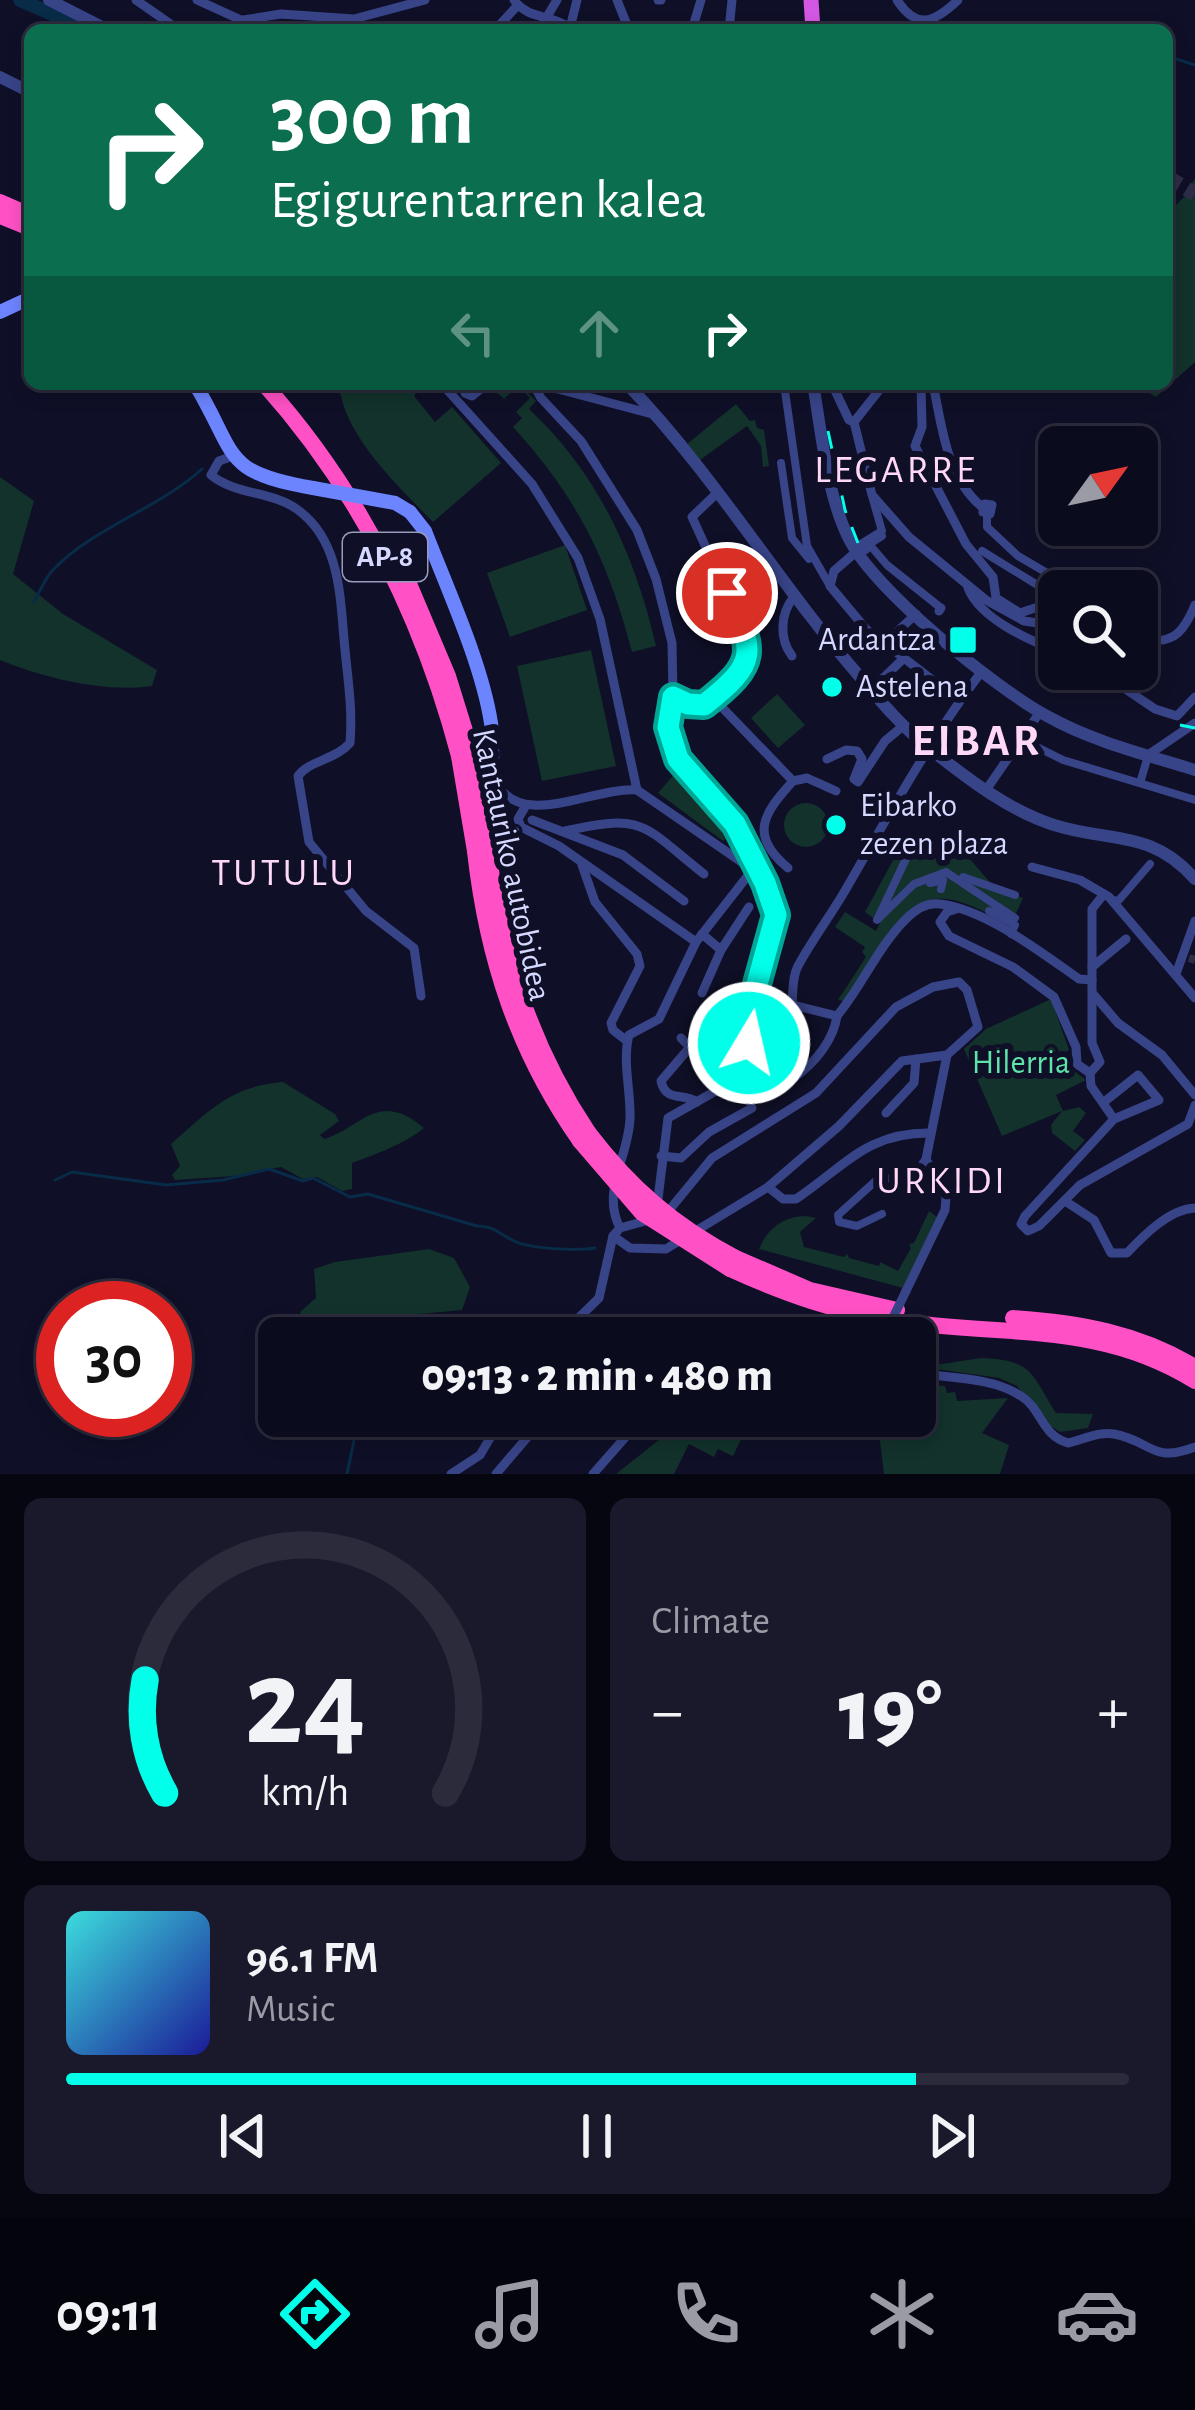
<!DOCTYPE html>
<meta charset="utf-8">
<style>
body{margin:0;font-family:"Alegreya Sans",sans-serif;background:#19192b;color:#f1f3f6;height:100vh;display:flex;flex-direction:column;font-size:45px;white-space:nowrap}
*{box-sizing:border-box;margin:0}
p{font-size:39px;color:#9a9ba4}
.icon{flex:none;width:66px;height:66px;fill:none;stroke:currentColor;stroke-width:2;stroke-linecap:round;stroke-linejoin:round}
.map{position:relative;height:1474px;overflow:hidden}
.drawer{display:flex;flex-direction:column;gap:24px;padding:24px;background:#060610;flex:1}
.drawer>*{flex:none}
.banner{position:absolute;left:24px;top:24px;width:1149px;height:366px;border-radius:18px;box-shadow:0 6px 18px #0003,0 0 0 3px #2b2b3c;background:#0b6e4f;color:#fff;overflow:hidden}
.needle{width:78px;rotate:57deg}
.tools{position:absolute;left:1038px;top:426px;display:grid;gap:24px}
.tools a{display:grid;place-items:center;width:120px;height:120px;border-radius:18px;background:#0b0b1e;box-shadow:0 6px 18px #0003,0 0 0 3px #2b2b3c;font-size:60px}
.speed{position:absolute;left:36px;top:1281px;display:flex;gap:24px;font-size:60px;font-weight:700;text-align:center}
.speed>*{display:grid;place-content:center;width:156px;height:156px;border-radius:50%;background:#0b0b1e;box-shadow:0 6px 18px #0003,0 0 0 3px #2b2b3c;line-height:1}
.speed .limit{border:18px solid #d22;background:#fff;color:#111}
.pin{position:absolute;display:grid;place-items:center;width:102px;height:102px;color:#fff;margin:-51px;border:6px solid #fff;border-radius:50%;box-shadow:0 3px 12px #0007}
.me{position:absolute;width:132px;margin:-66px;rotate:9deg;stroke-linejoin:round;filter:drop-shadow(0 0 9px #0008)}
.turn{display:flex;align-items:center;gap:42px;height:252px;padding:0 48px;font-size:54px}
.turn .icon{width:156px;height:156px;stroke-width:2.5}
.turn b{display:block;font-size:84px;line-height:102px}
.lanes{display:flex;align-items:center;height:114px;padding:0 48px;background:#0003;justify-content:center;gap:60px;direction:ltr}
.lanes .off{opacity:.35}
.big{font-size:90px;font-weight:800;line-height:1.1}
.drawer .tile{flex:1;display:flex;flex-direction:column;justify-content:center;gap:18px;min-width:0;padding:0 42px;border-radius:18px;background:#19192b}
.drawer .dial{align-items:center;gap:0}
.dial svg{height:312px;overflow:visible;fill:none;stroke:#2b2b3c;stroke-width:7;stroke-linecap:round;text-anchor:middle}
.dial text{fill:#f1f3f6;stroke:none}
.song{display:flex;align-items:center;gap:36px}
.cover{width:144px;height:144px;border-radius:18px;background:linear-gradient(135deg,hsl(180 70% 55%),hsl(240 70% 35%))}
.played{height:12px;border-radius:6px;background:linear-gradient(90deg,#02ffe9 80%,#2b2b3c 80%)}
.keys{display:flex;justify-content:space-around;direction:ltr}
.heat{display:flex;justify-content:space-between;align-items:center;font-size:66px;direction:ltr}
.drawer .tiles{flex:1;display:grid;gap:24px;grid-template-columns:1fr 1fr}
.tile:last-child{grid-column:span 2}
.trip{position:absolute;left:258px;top:1317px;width:678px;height:120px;border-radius:18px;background:#0b0b1e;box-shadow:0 6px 18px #0003,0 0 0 3px #2b2b3c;font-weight:800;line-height:120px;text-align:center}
.dock{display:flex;height:192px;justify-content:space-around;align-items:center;background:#04040c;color:#9a9ba4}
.dock .icon{width:84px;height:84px}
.dock .selected{color:#02ffe9}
.dock b{font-size:54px;color:#f1f3f6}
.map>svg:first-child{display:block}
</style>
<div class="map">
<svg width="1195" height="1474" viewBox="0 0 1195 1474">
<rect width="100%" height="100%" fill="#0f0f28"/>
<g fill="#12322b">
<path d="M 1195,178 L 1195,362 L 1156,397 L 1133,384 L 1167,384 L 1167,214 L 1186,195 Z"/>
<path d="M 339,384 L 420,384 L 414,396 L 435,422 L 452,407 L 501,463 L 433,522 C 399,487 343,435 339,384 Z"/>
<path d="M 497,384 L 519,384 L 536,401 L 529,409 C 598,473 635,555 656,646 L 632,652 C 608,560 577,497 513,427 L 522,418 L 516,412 L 530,398 L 518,386 L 504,399 L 492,388 Z"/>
<path d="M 736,404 L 750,421 L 755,420 L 757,428 L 764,430 L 769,466 L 763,467 L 761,446 L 747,426 L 700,460 L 687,444 Z"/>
<path d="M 0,477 L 34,501 L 13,574 L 63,614 L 157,670 L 152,686 C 105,693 44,678 0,660 Z"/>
<path d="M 565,545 L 587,610 L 510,637 L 487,573 Z"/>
<path d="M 591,650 L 616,766 L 542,781 L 517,666 Z"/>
<path d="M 777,694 L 805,725 L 778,748 L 751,718 Z"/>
<path d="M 677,771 L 732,833 L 723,841 L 658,793 Z"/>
<circle cx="806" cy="825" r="22"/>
<path d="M 904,840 L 937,843 L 955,851 L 969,858 L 994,887 L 1023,898 L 1011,924 C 982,913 949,887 918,905 L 843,1001 L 838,1000 L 866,957 L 862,952 L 865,947 L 835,927 L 845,912 L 876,931 L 880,923 L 865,912 Z"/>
<path d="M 1051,999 L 1069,1050 L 1064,1054 L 1070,1068 L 1086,1080 L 1056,1095 L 1063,1111 L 1079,1107 L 1086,1113 L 1073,1131 L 1085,1140 L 1075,1151 L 1052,1133 L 1051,1125 L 1062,1111 L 1002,1136 L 964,1049 L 986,1029 Z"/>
<path d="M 283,1082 L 335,1114 L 339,1121 L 320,1135 L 324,1139 C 362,1128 377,1089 424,1128 C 408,1142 372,1156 352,1163 L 352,1189 L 342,1191 L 317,1177 L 303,1179 L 281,1167 L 234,1176 L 175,1180 L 172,1175 L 180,1166 L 171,1144 C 209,1111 230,1086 283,1082 Z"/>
<path d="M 929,1211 L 937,1217 L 903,1288 L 759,1249 C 768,1226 791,1211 816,1218 L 800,1232 L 804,1247 L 844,1257 L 847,1254 L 849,1258 L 879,1266 L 880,1262 L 898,1271 L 911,1248 L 909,1244 L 914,1243 Z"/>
<path d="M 429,1249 L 454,1258 L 470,1287 L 462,1310 L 305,1325 L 300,1312 L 316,1298 L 314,1269 L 335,1262 Z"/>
<path d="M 981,1358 C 1034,1360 1031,1374 1056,1413 L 1093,1414 L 1088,1428 L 1060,1432 L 1049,1425 L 1017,1386 L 999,1378 L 922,1367 Z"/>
<path d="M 915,1384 L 945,1386 L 947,1393 L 955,1392 L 957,1401 L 1008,1398 L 982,1433 L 1009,1445 L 1000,1474 L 884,1474 L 877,1416 L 915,1416 Z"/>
<path d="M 689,1416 L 752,1416 L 733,1456 L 718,1449 L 714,1457 L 689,1444 L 674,1474 L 616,1474 Z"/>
</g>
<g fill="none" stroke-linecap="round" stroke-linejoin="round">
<g stroke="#082b47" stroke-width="3">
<path d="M 1167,56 L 1195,65"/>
<path d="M 332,384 L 333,388"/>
<path d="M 34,602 C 40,591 45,578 53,570 C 94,527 158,509 202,469"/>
<path d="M 55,1180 L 72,1172 L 166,1185 L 223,1180 L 269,1169 L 303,1181 L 313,1178 L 350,1197 L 368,1194 L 477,1226 C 495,1226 499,1234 514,1241 C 530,1249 578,1251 595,1248"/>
<path d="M 543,1338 L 560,1326"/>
<path d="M 347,1474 L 359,1416"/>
</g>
<path stroke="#082b47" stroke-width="14" d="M 20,0 L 89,30"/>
<path stroke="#2d2d48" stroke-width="8" stroke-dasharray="8 4" stroke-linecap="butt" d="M 1189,958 L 1195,960"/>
<path stroke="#2d2d48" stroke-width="15" stroke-dasharray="15 8" stroke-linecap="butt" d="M 1167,177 L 1195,194"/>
<g stroke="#384488" stroke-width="8">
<path d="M 784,384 L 807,546 L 830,586"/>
<path d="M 781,463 L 792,538 L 809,559"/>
<path d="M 987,514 L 987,527 L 1018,556 L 1047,573"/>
<path d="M 880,533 L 882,536 L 869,544 L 887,565 L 941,608"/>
<path d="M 866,550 L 861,544 L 882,531 L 872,496"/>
<path d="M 982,551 L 1039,586"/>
<path d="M 1054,667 L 1088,681 L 1111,679"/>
<path d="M 1021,739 L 1063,760 L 1195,800"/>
<path d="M 1140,783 L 1148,756"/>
<path d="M 915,840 L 877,920 L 914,884 L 946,872 L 1015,918 L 989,911 L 1015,925 L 1011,934"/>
<path d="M 963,877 L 1015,895"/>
<path d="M 930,883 L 943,880 L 941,889"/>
<path d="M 1113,901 L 1119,900 L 1150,864"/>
<path d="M 882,1214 L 857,1226 L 839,1222 L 838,1215 L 880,1177 L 909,1181 L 926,1159"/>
</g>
<g stroke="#384488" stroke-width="9">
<path d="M 136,0 L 179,30"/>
<path d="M 197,0 L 263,30"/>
<path d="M 514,0 C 528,20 551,14 570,28 L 577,0"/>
<path d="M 617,0 L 629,30"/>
<path d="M 658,0 L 661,0"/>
<path d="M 897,0 C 917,31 935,22 958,0"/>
<path d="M 243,20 L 281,14 L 354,19 L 425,0"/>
<path d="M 495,30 L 517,6"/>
<path d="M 539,30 L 557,0"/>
<path d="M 692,30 L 701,0"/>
<path d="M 729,30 L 732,0"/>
<path d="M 442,384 L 532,484 L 578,558 L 600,619 L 637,790"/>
<path d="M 464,384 L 465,393 L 472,396 L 487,384"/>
<path d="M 533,384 L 541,398 L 581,441 L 637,530 L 656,579 L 672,643 L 673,697 L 668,727 L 673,748 L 680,763 L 735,824 L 759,874"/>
<path d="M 539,384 L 656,415"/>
<path d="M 832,384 L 849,420 L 854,422 L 872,495 L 909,537 L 986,600 L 1024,621 L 1059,626"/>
<path d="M 921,384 L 922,427 L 915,446 L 966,544 L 993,577 L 996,598 L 1020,613 L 1050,603 L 1056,612 L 1054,625"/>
<path d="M 933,384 C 942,426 946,477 982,507"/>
<path d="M 854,422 L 884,384"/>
<path d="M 233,456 L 219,461 L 211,475 C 235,495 273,491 298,510 C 339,540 340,593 344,639 C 347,675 353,706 350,743 C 335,760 310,760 298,776 L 309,842 L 366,911 L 414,948 L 421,996"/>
<path d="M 985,504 L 992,505 L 990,514 L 983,512 Z"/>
<path d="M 856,552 L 834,571 L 830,586 L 866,629 L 960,701"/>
<path d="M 968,588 C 980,619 1029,640 1059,652"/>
<path d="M 939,611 L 941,608"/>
<path d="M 1137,640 C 1171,644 1182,637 1195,605"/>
<path d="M 884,644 L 916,614"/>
<path d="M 792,656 C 779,639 780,613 794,597"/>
<path d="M 1096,669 L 1155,709 L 1177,716 L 1195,697"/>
<path d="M 877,684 L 903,659"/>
<path d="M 673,697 L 688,704 L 704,705 C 725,688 753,666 747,637 L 692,517 L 717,493"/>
<path d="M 713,698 L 793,781 L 807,778 L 836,791"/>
<path d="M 1148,755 L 1195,723"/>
<path d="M 827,759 L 846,750 L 857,751 L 862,759 L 854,779 L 858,782 L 885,741 L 903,726"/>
<path d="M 494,780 C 522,832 590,787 637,790"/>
<path d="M 637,790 L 759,874 C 772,892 777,909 775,931 L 745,1035 L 756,1050 C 807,1060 784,992 798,966 C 812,940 831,915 846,889 C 889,815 930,739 982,671"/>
<path d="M 986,790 L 1040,712"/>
<path d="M 525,807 L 518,819 L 521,827 L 559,846 L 696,942"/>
<path d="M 532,820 L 623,855 L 684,901"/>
<path d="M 565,831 C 646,813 642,825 704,874"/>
<path d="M 582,865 L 595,902 L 637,954 L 640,966 L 611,1023 L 613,1030 L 627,1041"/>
<path d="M 1032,867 L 1080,880 L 1109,897 L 1195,998"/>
<path d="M 788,868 C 748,835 764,813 793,781"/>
<path d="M 956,909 L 947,912 L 940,922 L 949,936 L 1013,967 L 1054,997 L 1076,1047 L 1077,1064 L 1090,1073"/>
<path d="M 702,934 L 721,950 L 749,907"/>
<path d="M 1092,967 L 1126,939"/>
<path d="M 1176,974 L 1195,921"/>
<path d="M 702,993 L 721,950"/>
<path d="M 1094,995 L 1118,1023 L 1162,1055 L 1195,1095"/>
<path d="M 793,1005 L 837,1016 C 862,986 879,945 907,918 C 916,909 927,902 940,904 C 985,909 1042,953 1079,979 L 1092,980"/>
<path d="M 681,1038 L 690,1047 L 661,1081 C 666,1103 683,1092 697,1102"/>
<path d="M 1090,1073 L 1100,1062 L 1092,1043 L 1092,909 L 1104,894"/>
<path d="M 1090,1073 L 1091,1086 L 1114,1119"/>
<path d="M 721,1088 C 765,1113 831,1061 837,1016"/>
<path d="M 1104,1102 L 1138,1075 L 1159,1100 L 1114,1119 L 1025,1216 L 1021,1224 L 1028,1231 L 1039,1226 L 1080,1185 L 1188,1124 L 1195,1105"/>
<path d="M 886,1113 L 914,1083 L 916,1059"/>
<path d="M 661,1156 L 681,1158 L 709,1132 L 752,1108"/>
<path d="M 768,1187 L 783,1199 L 796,1199 C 845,1166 867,1132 931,1133"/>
<path d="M 1065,1201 L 1094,1220 L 1111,1253 L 1127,1253 C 1145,1234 1170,1209 1195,1208"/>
<path d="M 657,1207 L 668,1118 L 721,1088 L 761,1052"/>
<path d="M 666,1214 L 712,1158 L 816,1093 L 896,1007 L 933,987 L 959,982 L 967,990 L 978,1027 L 947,1055"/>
<path d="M 620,1228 C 601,1191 628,1159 630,1119 C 631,1091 622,1061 629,1035 L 659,1019 L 696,942 L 753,869"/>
<path d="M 613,1236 L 630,1248 L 666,1249 L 768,1187 L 839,1126 L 902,1061 L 947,1055"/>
<path d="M 906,1291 L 945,1210 L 946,1197 L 926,1159 L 947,1055"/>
<path d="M 558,1338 L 599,1298 L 613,1236 L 620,1228 L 649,1220"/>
<path d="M 677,1338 L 694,1320 L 714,1327 L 717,1338"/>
<path d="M 915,1373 C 948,1378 992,1377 1021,1396 C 1042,1409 1041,1435 1068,1443 C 1082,1440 1100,1431 1114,1434 C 1152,1441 1152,1464 1195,1447"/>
<path d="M 451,1474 L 480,1455 L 503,1416"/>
<path d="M 496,1474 L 530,1434 L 562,1416"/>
<path d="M 593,1474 L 644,1416"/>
</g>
<g stroke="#384488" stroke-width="12">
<path d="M 49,0 L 108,30"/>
<path d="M 0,77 L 30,92"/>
<path d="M 627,384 C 714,474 778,583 860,677 C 882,703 904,729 930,749 C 968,779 1008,810 1054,825 C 1111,843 1151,829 1195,879"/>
<path d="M 813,384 C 822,434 826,491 848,537 C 873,589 995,688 1047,716 C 1091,741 1147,755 1195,770"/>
</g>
<g stroke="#6d84ff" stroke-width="14">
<path d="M 0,312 L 30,298"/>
<path d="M 195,384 C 238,455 220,472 313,488"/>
<path d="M 410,512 L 425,531 C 447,588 482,664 491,723 C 494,742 490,761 494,780"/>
</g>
<path stroke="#d257e2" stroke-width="15" d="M 811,0 L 813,30"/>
<g stroke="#ff51c5" stroke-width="16">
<path d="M 0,202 L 30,215"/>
<path d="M 0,216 L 30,228"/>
<path d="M 264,384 C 360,491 422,616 459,756"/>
<path d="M 399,560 L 448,676 L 471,750"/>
<path d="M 488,849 C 501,952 530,1045 588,1132"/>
<path d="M 475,851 C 487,959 518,1053 580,1141"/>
<path d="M 736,1258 L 810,1290 L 897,1310"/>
<path d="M 730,1269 C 785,1294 838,1313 898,1321 C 1003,1337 1099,1321 1195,1381"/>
<path d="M 1013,1318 C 1077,1322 1139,1333 1195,1367"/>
</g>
<g stroke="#02ffe9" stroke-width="3" stroke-dasharray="18 15" stroke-linecap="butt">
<path d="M 828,431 L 845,510 L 858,543"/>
<path d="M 1180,725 L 1195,728"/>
</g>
<path stroke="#384488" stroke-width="9" d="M 883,1338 L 906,1291"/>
<path stroke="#6d84ff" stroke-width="14" d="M 313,488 L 395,503 L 410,512"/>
<g stroke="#ff51c5" stroke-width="16">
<path d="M 471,750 L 488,849"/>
<path d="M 459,756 L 475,851"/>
<path d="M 588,1132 C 630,1187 674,1226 736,1258"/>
<path d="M 580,1141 L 642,1213 L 730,1269"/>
</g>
</g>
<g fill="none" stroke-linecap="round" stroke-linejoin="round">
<g stroke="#01a697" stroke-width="30">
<path id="route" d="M 727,593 C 755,652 759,662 704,705 L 688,704 L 673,697 L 668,727 L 678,759 L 735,824 L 765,883 L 776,915 L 746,1024 L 749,1043"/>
</g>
<use href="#route" stroke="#02ffe9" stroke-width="21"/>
</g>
<g fill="#02ffe9" stroke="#0f0f28" stroke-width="4.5">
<rect x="948" y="625" width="30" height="30" rx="6"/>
<circle cx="832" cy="687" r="12"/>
<circle cx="836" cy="825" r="12"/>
</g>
<g text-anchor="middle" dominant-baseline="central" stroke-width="12" stroke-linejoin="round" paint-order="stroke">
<rect fill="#0f0f28" stroke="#9a9cbe" stroke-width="3" x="343" y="533" width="84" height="48" rx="9"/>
<g font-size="30" font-weight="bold" fill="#d6d9ff">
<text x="385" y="557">AP-8</text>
</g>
<g font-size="33" fill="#d6d9ff" stroke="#0f0f28" text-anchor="start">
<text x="936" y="640" text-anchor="end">Ardantza</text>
<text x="856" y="687">Astelena</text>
<text x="860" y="806">Eibarko<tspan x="860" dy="38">zezen plaza</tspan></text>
</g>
<g font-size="33" fill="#d6d9ff" stroke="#0f0f28">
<text transform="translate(511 865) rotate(78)">Kantauriko autobidea</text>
</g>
<g font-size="33" fill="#5de4a9" stroke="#0f0f28">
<text x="1021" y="1063">Hilerria</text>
</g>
<g font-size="39" letter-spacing="3" fill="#ffd8f8" stroke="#0f0f28">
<text x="896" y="470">LEGARRE</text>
<text x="284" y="873">TUTULU</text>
<text x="942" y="1181">URKIDI</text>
</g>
<g font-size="45" font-weight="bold" letter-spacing="3" fill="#ffd8f8" stroke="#0f0f28">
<text x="977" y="741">EIBAR</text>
</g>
</g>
</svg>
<div class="tools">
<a><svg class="needle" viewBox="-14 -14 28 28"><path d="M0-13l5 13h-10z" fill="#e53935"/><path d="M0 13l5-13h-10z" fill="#9a9ba4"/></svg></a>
<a><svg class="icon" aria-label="search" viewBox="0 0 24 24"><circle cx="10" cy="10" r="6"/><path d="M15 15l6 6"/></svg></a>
</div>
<div class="speed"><div class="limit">30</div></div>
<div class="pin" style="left:727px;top:593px;background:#d93025"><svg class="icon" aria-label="arrive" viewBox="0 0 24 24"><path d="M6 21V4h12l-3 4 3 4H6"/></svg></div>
<svg class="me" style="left:749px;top:1043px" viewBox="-20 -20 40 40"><circle r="17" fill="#02ffe9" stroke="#fff" stroke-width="3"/><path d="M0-11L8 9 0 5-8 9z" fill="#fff"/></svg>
<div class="trip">09:13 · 2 min · 480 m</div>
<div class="banner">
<div class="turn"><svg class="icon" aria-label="right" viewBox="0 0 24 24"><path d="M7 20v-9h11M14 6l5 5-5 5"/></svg><div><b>300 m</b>Egigurentarren kalea</div></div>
<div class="lanes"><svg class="icon off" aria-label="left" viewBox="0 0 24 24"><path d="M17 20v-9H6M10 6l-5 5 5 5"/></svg><svg class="icon off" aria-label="ahead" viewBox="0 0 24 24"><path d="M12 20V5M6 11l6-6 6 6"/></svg><svg class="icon" aria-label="right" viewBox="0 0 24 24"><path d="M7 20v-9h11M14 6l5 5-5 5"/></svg></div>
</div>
</div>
<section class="drawer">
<div class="tiles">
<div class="tile dial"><svg viewBox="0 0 100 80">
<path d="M14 69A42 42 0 1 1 86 69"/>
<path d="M14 69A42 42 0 0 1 9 40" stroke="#02ffe9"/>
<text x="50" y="56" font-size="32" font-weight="700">24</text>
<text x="50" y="72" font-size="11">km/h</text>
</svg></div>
<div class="tile"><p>Climate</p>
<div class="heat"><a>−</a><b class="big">19°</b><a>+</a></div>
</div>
<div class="tile">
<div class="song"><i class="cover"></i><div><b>96.1 FM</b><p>Music</p></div></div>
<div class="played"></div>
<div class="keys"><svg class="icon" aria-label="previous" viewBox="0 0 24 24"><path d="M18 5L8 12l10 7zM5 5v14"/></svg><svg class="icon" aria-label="pause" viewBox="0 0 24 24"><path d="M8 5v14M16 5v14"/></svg><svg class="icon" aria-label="next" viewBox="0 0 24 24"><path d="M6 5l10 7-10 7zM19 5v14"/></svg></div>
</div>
</div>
</section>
<nav class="dock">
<b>09:11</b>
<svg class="icon selected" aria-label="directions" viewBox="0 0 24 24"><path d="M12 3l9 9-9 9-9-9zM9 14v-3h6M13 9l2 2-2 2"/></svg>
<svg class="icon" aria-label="music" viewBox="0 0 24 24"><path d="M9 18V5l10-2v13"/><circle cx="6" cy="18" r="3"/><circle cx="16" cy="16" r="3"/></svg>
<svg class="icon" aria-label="phone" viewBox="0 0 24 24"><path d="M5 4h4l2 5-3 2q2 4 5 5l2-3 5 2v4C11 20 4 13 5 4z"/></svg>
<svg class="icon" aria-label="climate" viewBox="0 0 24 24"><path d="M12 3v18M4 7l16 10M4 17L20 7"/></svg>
<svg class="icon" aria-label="car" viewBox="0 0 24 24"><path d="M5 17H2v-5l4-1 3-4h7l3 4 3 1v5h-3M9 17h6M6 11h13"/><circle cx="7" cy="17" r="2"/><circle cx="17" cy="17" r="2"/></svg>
</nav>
